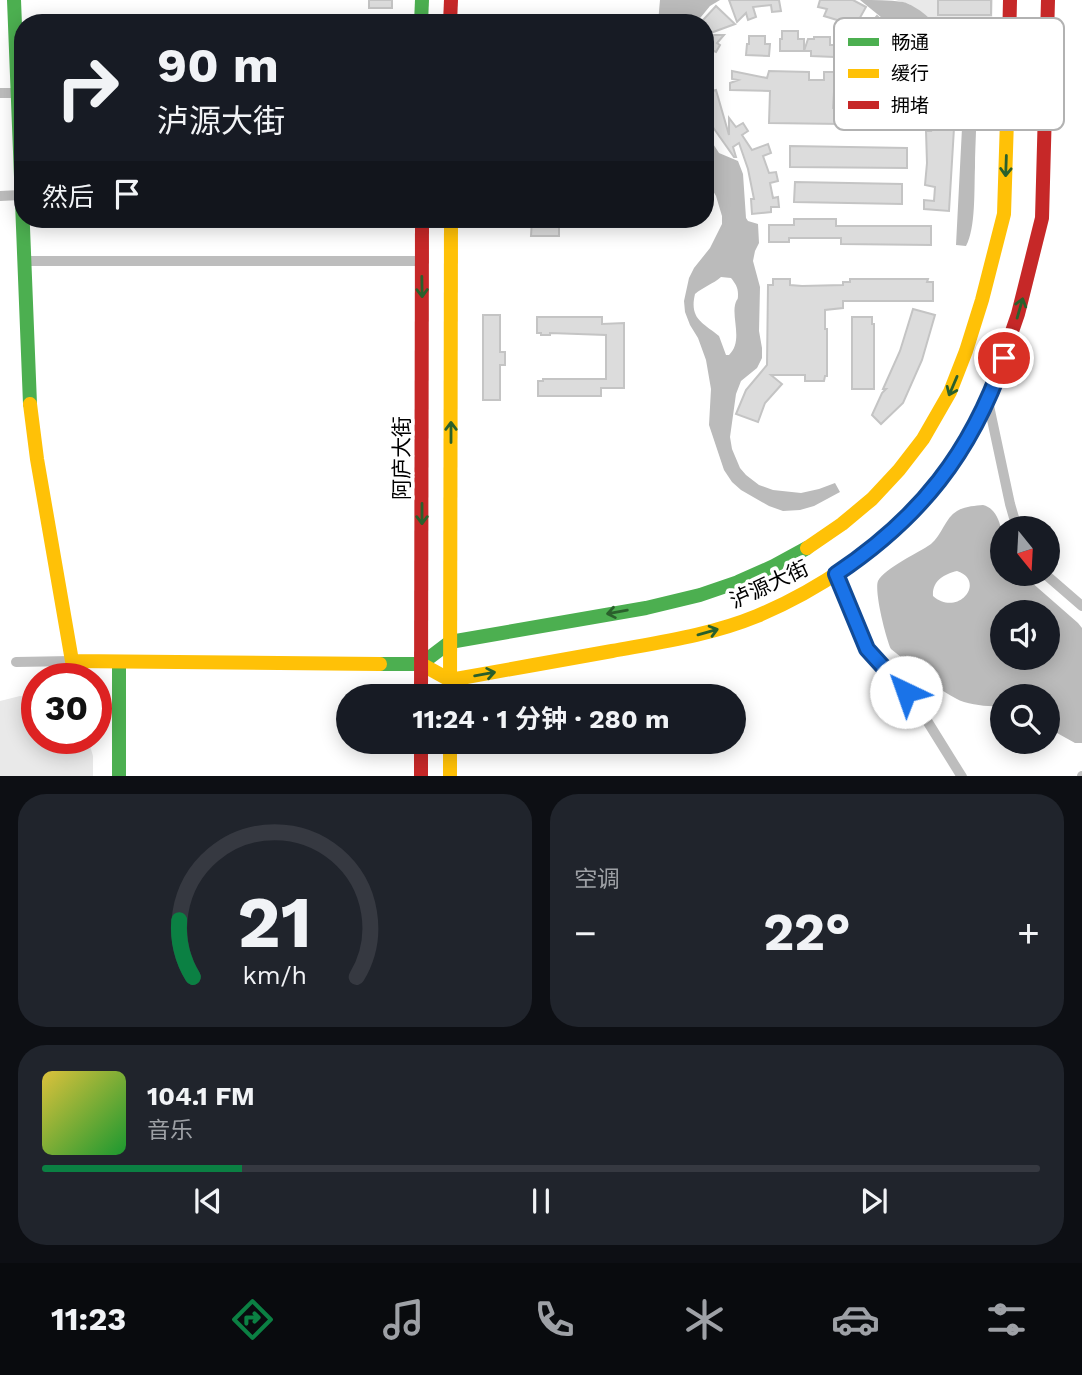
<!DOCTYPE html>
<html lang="zh">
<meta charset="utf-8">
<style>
body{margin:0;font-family:"Work Sans","Noto Sans SC",sans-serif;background:#20242c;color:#f1f3f6;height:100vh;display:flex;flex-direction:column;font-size:26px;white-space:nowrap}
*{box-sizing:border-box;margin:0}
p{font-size:23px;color:#9ea1a6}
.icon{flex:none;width:38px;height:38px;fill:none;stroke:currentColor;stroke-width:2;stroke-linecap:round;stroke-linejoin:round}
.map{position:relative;height:776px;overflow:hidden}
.panel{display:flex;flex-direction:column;gap:18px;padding:18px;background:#0d0f14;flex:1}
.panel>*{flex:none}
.guide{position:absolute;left:14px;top:14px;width:700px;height:214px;border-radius:28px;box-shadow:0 4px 18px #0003;background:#171b24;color:#f1f3f6;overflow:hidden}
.needle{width:46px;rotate:162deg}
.controls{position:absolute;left:990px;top:516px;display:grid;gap:14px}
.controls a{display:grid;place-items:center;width:70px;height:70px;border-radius:50%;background:#171b24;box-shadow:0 4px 18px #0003;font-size:35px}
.speed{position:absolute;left:21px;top:663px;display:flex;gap:14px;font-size:35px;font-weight:700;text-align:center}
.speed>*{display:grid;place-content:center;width:91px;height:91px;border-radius:50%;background:#171b24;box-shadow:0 4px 18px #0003;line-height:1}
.speed .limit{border:10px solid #d22;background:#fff;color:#111}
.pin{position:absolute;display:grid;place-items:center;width:60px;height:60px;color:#fff;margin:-30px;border:4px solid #fff;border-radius:50%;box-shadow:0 2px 7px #0007}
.me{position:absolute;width:77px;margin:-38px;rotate:318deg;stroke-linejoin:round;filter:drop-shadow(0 0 5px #0008)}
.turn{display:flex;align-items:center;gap:24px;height:147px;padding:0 28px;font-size:32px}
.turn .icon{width:91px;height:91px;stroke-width:2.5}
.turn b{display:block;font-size:49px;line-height:60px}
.then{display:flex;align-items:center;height:66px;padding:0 28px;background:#0003;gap:14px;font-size:26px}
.big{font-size:52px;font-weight:700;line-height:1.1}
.panel .card{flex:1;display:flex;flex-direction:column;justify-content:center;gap:10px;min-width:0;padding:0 24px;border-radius:28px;background:#20242c}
.panel .dial{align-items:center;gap:0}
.dial svg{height:182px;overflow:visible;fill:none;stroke:#363941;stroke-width:7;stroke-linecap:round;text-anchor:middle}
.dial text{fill:#f1f3f6;stroke:none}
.song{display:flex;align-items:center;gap:21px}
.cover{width:84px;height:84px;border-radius:10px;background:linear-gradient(135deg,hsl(50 70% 55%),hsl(130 70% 35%))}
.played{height:7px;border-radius:4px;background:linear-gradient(90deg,#0b8043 20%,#363941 20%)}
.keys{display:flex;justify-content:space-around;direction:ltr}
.heat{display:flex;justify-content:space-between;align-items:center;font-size:38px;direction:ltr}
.panel .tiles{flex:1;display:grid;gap:18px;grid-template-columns:1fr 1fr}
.card:last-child{grid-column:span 2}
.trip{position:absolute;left:336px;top:684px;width:410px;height:70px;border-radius:35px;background:#171b24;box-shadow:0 4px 18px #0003;font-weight:700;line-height:70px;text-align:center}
.tab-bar{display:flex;height:112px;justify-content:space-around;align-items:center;background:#090b0e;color:#9ea1a6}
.tab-bar .icon{width:49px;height:49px}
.tab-bar .current{color:#0b8043}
.tab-bar b{font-size:32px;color:#f1f3f6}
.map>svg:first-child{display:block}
</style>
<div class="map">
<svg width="1082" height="777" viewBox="0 0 1082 777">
<rect width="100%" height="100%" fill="#fff"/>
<g fill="#e9e9e9">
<path d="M 895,0 L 993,0 L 989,94 L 975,94 L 967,66 L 927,16 L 909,4 Z"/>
<path d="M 20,696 L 37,698 L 37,738 L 88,739 L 93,756 L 93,776 L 0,776 L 0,701 Z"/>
</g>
<g fill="#bbb" fill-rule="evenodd">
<path d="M 660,0 L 720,0 L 710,6 L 696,23 L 658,23 Z"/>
<path d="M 860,0 C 874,0 889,0 903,2 C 932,10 970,61 975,91 C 978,113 975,143 975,167 C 974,188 976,228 966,246 L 956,245 L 962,128 L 960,91 L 957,79 L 947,66 L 927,45 L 898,31 Z"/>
<path d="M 705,136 L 710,139 L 719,153 L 738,161 L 743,174 L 746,218 L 748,221 L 758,224 L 759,243 L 755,251 L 753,261 L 760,287 L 759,331 L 762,348 L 762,358 L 757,368 L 741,381 L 736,394 L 730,437 L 732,449 L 740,468 L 746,475 L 759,485 L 773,490 L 801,493 L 819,489 L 835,483 L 840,492 L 814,506 L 800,510 L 783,511 L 769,506 L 741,490 L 732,482 L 724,470 L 709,425 L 711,389 L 706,360 L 698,338 L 690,325 L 685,312 L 684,301 L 689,278 L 694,268 L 710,248 L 722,224 L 722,216 L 716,196 L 705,177 ZM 721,277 L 731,278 C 735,283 738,287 738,294 C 738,302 737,297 735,305 C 732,319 743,342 729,355 L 726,355 L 719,336 C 703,323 689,319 695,294 C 703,287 713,284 721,277 Z"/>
<path d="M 983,505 C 1007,511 1003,554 1003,574 L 1022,574 L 1078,623 L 1082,628 L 1082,743 L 1075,743 L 1048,728 L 1048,696 L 1003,696 L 1003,707 C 990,706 977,706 964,702 C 943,695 910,664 891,649 C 886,639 874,591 878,581 C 885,568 918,553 931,544 C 942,535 945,518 957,511 C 965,506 975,506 983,505 ZM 957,571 C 987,581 958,618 933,596 C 932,581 944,574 957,571 ZM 1003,612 L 1048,612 L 1048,658 L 1003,658 Z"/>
</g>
<g fill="#dcdcdc" stroke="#c4c4c4" stroke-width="2">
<rect x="369" y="0" width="23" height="8"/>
<path d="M 729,0 L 779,0 L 781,11 L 772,12 L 771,5 L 753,7 L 756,17 L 748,20 L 746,13 L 737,22 Z"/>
<path d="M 820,0 L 853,0 L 866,7 L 853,30 L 845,25 L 847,23 L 824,16 L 827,9 L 818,7 Z"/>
<rect x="938" y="0" width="53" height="15"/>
<path d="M 716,6 L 735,24 L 705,35 L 705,23 L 703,20 Z"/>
<path d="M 877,16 L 888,26 L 875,41 L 864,31 Z"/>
<path d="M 782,31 L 798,31 L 798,39 L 804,39 L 804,51 L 780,51 L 780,39 L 782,39 Z"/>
<path d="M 705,35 L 724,35 L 717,43 L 720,45 L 716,52 L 705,47 Z"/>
<path d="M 749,36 L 765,36 L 765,44 L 770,44 L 769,56 L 746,55 L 747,44 L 749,44 Z"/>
<path d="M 814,37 L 830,37 L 830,45 L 834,45 L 834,57 L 811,56 L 811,51 L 804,51 L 808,39 L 814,39 Z"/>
<path d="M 732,71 L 767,78 L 769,71 L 809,72 L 809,80 L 824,80 L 824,72 L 840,72 L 840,79 L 855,80 L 855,72 L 871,72 L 871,80 L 876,80 L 876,105 L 901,106 L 901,109 L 909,109 L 909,125 L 858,124 L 858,92 L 834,92 L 833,108 L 841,108 L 841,124 L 769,123 L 770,91 L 730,90 L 730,83 L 738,80 L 732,79 Z"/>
<path d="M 716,90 L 729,135 L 729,118 L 736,127 L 743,123 L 748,131 L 742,135 L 752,150 L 768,144 L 771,153 L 763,156 L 769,173 L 776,172 L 778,181 L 770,183 L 773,198 L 778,197 L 779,207 L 771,207 L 771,212 L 752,214 L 751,199 L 754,199 L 748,169 L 739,143 L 733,147 L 736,157 L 734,157 L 705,116 L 705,93 Z"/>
<path d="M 930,127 L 954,128 L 949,211 L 924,209 L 924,200 L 934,201 L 935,187 L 925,185 L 927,163 L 926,131 L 931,131 Z"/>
<path d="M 790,146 L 907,148 L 907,168 L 790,167 Z"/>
<path d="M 795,182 L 902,184 L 902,204 L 794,202 Z"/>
<path d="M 532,219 L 559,219 L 559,236 L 531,236 Z"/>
<path d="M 794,219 L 836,219 L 836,226 L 931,226 L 931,245 L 841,244 L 841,238 L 789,238 L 789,242 L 769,242 L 769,225 L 794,225 Z"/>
<path d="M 773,279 L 790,279 L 790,285 L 802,286 L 843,285 L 843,282 L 850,282 L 850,279 L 928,279 L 927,282 L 933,282 L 933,301 L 843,301 L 843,308 L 825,310 L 825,329 L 827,329 L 827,376 L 825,376 L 824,381 L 805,381 L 805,375 L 771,375 L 782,384 L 765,403 L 758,422 L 736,414 L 746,390 L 767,365 L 768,285 L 773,285 Z"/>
<path d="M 913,309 L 935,315 L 922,360 L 903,403 L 881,424 L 872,415 L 882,393 L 886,389 L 883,389 L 900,351 Z"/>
<path d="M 483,315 L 500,315 L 500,352 L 505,352 L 505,365 L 500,365 L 500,400 L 483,400 Z"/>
<path d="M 537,317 L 602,317 L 602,324 L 624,323 L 624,388 L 601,388 L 601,396 L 538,396 L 538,381 L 543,381 L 543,379 L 606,379 L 606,335 L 550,333 L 550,335 L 541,335 L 541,333 L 537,333 Z"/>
<path d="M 852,317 L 872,317 L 872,324 L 874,324 L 874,389 L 852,389 Z"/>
</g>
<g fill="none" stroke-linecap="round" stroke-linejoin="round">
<g stroke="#bdbdbd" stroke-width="10">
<path d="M 0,93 L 17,93"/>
<path d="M 0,196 L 21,195"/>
<path d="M 23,261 L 422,261"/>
<path d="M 988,401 L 1010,504 L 1017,528"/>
<path d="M 836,574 L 867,649 L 916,703 L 962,777"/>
<path d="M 1045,574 L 1082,606"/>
<path d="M 16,662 L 72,661"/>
<path d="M 1082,777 L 1082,776"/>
</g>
<g stroke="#4caf50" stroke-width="14">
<path d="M 14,0 L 30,404"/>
<path d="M 421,23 L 422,0"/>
<path d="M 119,662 L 119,777"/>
<path d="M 380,664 L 421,664 L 450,642 L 646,608 L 700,595 L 738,582 L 774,566 L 807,548"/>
</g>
<g stroke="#ffc107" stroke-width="14">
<path d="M 30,404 L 37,459 L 72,661 L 380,664"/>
<path d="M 807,548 L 842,524 L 872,499 L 899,470 L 923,439 L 950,392 L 966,351 L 982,300 L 1004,214 L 1008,88"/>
<path d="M 421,664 L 450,680 C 504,670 558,661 612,651 C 661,642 711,635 757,616 C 819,590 877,550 922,502 C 933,490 942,477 952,464"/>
<path d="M 450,696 L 451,219"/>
<path d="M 450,742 L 450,777"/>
</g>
<g stroke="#c62828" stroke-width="14">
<path d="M 450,23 L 451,0"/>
<path d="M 1008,88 L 1010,0"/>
<path d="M 952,464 L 978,422 L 988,401 L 1018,314 L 1042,218 L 1048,0"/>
<path d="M 421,696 L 422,219"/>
<path d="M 421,742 L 421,777"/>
</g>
</g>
<defs><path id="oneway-shaft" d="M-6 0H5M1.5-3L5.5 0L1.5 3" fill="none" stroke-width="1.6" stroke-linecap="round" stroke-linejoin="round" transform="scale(1.75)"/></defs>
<g stroke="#2a602c">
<use href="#oneway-shaft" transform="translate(1006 166) rotate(92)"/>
<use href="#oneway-shaft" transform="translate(422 287) rotate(89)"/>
<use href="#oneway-shaft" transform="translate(1020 308) rotate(-74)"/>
<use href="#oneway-shaft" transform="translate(953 386) rotate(113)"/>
<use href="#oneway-shaft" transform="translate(451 432) rotate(-90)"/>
<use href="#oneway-shaft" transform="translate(422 514) rotate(90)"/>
<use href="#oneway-shaft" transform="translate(617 612) rotate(170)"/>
<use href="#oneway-shaft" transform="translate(708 632) rotate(-16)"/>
<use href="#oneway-shaft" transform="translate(485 674) rotate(-10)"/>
</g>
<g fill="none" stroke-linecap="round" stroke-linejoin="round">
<g stroke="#114b97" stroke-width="18">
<path id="route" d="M 906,692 L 867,649 L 836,574 C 920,518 971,453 1004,358"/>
</g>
<use href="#route" stroke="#1a73e8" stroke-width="12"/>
</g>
<g text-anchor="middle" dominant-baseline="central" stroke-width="7" stroke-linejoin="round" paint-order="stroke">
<g font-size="21" fill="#000" stroke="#fff">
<text transform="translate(401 458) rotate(-90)">阿庐大街</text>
<text transform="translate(769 584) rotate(-25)">泸源大街</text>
</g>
</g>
<rect x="834" y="18" width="230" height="112" rx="10" fill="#fff" stroke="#b2b2b2" stroke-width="2"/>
<rect x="848" y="38" width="31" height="8" fill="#4caf50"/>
<rect x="848" y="69" width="31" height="9" fill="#ffc107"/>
<rect x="848" y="101" width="31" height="8" fill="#c62828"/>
<g font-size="19" fill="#000">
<text x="891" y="49">畅通</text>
<text x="891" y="80">缓行</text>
<text x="891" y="112">拥堵</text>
</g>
</svg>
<div class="controls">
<a><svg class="needle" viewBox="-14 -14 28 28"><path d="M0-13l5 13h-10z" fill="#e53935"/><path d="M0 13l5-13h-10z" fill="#9ea1a6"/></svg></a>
<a><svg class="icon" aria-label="sound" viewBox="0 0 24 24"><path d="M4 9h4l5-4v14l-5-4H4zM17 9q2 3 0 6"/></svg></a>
<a><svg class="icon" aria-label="search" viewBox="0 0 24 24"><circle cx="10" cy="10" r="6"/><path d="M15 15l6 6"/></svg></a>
</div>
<div class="speed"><div class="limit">30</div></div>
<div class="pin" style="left:1004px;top:358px;background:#d93025"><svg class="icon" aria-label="arrive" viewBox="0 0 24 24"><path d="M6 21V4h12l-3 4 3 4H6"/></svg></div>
<svg class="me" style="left:906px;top:692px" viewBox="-20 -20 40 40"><circle r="19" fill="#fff"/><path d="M0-13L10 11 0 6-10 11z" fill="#1a73e8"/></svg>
<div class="trip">11:24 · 1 分钟 · 280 m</div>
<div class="guide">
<div class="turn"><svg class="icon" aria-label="right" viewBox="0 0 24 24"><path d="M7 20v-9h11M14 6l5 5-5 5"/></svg><div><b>90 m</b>泸源大街</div></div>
<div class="then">然后<svg class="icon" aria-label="arrive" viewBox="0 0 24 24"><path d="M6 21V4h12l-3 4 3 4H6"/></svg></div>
</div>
</div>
<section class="panel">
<div class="tiles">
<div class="card dial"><svg viewBox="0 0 100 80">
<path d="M14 69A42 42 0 1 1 86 69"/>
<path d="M14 69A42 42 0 0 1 8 44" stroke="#0b8043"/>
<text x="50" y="56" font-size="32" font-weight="700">21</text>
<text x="50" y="72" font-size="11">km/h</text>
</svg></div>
<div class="card"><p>空调</p>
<div class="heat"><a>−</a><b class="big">22°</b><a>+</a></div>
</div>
<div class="card">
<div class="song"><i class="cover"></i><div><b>104.1 FM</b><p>音乐</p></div></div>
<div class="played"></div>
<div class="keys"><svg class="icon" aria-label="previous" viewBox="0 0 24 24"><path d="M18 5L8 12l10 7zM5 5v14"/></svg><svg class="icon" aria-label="pause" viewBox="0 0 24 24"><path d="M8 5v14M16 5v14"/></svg><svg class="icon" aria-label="next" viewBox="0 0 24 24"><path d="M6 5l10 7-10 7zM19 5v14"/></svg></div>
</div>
</div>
</section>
<nav class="tab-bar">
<b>11:23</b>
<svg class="icon current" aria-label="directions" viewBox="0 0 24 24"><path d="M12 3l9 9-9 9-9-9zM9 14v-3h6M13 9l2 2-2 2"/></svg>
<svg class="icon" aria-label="music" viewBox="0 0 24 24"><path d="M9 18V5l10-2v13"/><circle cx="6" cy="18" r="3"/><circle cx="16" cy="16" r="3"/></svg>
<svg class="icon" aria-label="phone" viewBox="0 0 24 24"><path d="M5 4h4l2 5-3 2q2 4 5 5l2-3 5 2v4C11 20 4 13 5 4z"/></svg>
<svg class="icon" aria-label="climate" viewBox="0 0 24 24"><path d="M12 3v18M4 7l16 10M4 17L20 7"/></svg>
<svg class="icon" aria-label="car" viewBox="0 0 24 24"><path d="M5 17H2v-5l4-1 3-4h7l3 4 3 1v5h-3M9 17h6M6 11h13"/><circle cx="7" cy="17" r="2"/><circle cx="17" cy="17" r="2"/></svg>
<svg class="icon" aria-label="filters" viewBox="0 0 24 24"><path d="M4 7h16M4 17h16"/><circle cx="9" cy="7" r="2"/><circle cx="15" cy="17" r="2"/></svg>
</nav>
